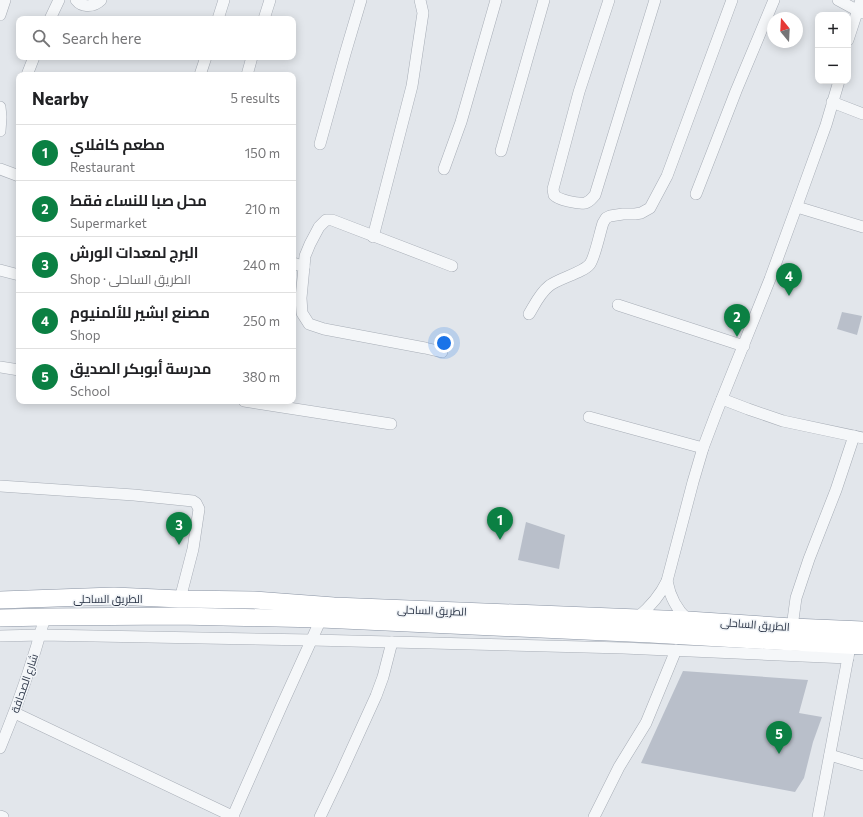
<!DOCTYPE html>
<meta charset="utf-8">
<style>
:root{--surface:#fff;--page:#f6f6f6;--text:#202124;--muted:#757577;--line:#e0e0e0;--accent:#0b8043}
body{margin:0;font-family:Commissioner,Cairo,sans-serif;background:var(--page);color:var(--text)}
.controls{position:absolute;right:12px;top:12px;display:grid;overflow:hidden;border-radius:8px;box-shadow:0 2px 10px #0003}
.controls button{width:36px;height:36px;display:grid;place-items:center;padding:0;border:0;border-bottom:1px solid var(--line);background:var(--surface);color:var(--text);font:20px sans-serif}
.compass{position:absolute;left:767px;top:12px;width:36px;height:36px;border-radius:50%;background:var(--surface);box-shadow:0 2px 10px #0003;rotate:342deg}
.you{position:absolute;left:444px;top:343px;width:14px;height:14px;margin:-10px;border:3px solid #fff;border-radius:50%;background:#1a73e8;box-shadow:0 0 0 6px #1a73e833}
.badge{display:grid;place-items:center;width:26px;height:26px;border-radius:50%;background:var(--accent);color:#fff;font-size:13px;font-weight:700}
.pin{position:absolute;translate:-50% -33px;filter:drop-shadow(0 1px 2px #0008)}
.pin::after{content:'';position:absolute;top:21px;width:14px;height:12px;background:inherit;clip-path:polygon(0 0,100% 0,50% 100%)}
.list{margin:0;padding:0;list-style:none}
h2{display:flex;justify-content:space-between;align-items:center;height:52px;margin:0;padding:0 16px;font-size:17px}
h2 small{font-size:13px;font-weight:400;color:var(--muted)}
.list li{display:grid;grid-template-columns:26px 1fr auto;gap:12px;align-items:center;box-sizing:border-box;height:56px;padding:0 16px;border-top:1px solid var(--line)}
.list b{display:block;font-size:15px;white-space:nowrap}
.list p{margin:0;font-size:13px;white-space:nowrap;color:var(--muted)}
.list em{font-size:13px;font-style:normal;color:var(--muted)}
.icon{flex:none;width:22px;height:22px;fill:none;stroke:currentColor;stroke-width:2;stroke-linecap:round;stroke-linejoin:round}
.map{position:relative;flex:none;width:863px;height:817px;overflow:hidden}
.search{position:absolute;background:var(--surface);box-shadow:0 2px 10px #0003;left:16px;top:16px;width:280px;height:44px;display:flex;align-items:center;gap:10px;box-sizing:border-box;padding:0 14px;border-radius:8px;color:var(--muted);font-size:15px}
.panel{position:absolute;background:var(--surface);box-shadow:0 2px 10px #0003;left:16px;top:72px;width:280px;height:332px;border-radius:8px}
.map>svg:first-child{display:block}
</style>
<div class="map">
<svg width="863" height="817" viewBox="0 0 863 817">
<rect width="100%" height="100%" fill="#e2e6eb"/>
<g fill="#b9bfca">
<polygon points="842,312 862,316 857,335 837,329"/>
<polygon points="526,522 565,535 559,569 518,560"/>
<polygon points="683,671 808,680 799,713 822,717 813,742 804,778 795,792 641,763"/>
</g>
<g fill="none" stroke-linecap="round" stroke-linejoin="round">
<defs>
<g id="minor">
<path d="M76,0C82,8 94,7 101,0"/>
<path d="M609,0L579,92L553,189L554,195C559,200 577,204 585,203C590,202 592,198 595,195L655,0"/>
<polyline points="838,0 862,13"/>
<polyline points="0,15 5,0"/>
<polyline points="50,19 59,0"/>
<polyline points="218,19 224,0"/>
<polyline points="264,19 270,0"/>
<polyline points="848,40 861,0"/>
<polyline points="27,75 34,57"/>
<polyline points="200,75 206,57"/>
<polyline points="247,75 252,57"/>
<polyline points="832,102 863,114"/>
<polyline points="0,107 1,117 0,131"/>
<polyline points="320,144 345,54 361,0"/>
<polyline points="501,151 544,0"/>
<polyline points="0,169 19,176"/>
<polyline points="444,169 461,122 496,0"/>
<polyline points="696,194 736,91 774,0"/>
<polyline points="797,207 863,227"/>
<polyline points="373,237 412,86 423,13 420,0"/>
<polyline points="293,263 304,267 301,298 302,313 309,324 324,329 425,348 442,352"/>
<polyline points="304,267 305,256 310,244 319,227 326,220 332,220 452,266"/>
<polyline points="0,270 19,275"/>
<polyline points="618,305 744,346"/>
<path d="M529,314C535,304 540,293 549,286C559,278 583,273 590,264C595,257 600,232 603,223L606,218L610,216L623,214H635L641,213L650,208L667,176L732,0"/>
<polyline points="0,367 19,370"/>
<polyline points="722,399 748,409 783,421 863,438"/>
<polyline points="244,401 391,424"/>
<polyline points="589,417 703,448"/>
<polyline points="0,486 134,495 193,501 196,503 199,509 193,549 180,599"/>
<path d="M667,581C670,597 676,609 688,620"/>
<path d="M637,618C650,607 660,596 667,581L693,482L703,448L717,411L770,279L800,197L826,125L839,81"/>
<polyline points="792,627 796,598 809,559 836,490 854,436"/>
<polyline points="0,636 41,635 312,640 623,648 848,658"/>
<polyline points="15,713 234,817"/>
<path d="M0,748C18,705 33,661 45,617"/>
<polyline points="830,755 863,765"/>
<polyline points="0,816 3,817"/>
<polyline points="233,816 282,705 321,619"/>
<polyline points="320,817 341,773 376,696 383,677 392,642"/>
<polyline points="594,817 619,767 646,723 676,650"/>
<polyline points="818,817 849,652"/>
</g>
<g id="highway">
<polyline points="0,600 114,596 180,599 254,600 334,606 688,620 792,627 863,630"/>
<polyline points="0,618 45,617 178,616 321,619 650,634 863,646"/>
</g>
</defs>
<use href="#minor" stroke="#a7adb6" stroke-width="12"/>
<use href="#highway" stroke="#8993a3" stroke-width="18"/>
<use href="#minor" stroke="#f5f7f9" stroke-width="11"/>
<use href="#highway" stroke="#fff" stroke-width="17"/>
</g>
<g text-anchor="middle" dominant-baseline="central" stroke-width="3" stroke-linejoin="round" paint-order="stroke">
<g font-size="11" fill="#293345" stroke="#f2f5f8">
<text x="108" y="598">الطريق الساحلى</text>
<text transform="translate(432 610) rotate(2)">الطريق الساحلى</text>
<text transform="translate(755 624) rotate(4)">الطريق الساحلى</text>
<text transform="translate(24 683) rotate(-71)">شارع الصحافة</text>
</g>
</g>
</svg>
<div class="controls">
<button>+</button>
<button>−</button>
</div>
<svg class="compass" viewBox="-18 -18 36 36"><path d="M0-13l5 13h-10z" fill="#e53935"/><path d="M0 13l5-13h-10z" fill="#757577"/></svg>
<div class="you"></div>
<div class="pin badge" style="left:500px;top:540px">1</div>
<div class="pin badge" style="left:737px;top:337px">2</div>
<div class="pin badge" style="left:179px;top:545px">3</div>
<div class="pin badge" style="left:789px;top:296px">4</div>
<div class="pin badge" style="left:779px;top:754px">5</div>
<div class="search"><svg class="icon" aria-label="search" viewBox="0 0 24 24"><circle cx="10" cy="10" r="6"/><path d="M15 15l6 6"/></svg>Search here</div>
<section class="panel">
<h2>Nearby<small>5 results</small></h2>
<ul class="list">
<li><span class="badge">1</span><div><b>مطعم كافلاي</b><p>Restaurant</p></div><em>150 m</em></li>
<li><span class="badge">2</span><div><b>محل صبا للنساء فقط</b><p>Supermarket</p></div><em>210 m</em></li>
<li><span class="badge">3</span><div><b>البرج لمعدات الورش</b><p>Shop · الطريق الساحلى</p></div><em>240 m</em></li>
<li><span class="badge">4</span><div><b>مصنع ابشير للألمنيوم</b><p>Shop</p></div><em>250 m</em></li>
<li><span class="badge">5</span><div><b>مدرسة أبوبكر الصديق</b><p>School</p></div><em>380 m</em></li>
</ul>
</section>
</div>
